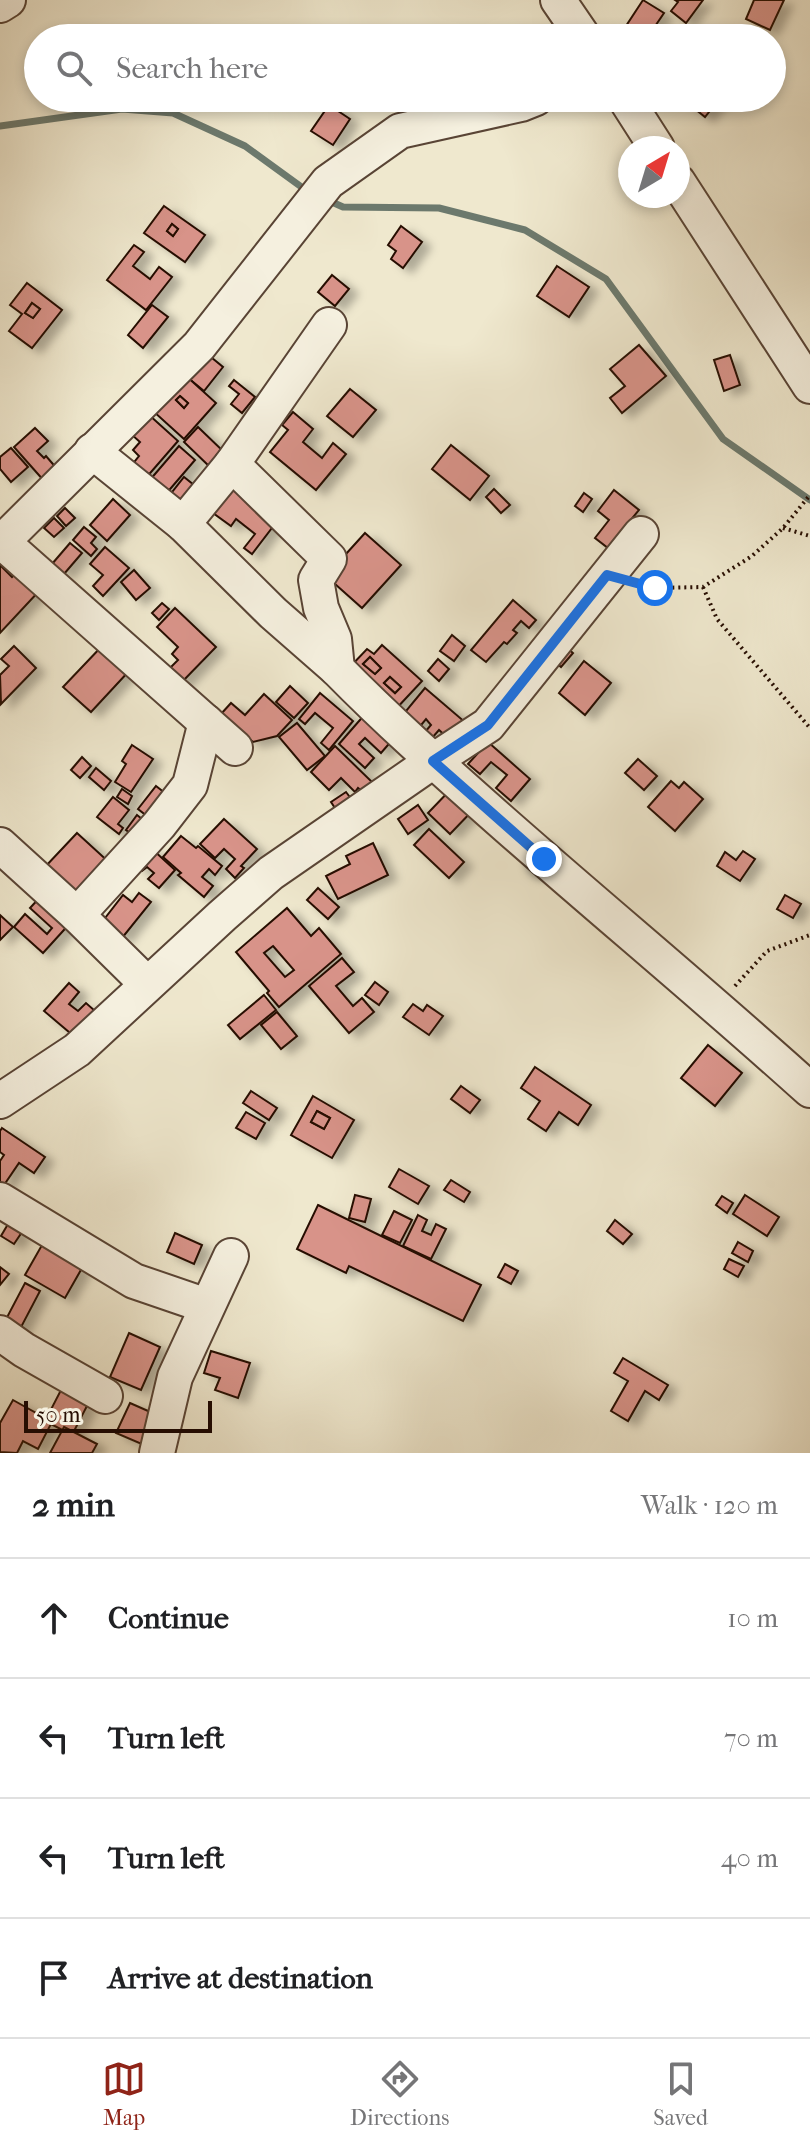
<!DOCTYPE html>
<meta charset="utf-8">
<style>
:root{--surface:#fff;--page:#f6f6f6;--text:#202124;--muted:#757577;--line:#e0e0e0;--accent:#8f2418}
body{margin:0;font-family:"IM FELL French Canon",serif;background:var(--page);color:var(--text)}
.compass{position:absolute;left:618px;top:136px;width:72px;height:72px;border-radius:50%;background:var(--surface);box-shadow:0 4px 12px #0003;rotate:38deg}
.scale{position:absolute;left:24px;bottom:20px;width:188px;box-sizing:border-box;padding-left:8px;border:4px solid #270e02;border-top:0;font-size:22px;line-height:28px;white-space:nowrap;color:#270e02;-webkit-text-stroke:6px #f5f0df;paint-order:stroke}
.stop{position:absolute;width:24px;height:24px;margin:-18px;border:6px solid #1a73e8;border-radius:50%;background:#fff}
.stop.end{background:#1a73e8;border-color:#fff;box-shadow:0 2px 8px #0008}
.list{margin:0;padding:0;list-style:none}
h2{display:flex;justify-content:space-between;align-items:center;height:104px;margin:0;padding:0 32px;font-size:34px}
h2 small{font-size:26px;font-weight:400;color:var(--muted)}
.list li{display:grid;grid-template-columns:52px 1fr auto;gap:24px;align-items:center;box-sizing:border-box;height:120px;padding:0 32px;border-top:2px solid var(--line)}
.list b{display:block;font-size:30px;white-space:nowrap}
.list em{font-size:26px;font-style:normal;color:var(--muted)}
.icon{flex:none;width:44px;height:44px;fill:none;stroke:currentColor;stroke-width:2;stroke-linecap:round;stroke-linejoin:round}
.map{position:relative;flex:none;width:810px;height:1453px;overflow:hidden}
.search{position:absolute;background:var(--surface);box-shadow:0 4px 12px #0003;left:24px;right:24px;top:24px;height:88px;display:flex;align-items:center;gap:20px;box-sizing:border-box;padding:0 28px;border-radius:44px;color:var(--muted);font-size:30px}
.sheet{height:584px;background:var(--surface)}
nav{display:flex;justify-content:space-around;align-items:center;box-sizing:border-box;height:112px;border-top:2px solid var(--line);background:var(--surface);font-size:22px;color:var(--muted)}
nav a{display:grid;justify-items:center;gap:4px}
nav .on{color:var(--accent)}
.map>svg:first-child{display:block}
</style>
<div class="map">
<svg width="810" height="1453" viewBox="0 0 810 1453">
<defs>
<filter id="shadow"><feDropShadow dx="9" dy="5" stdDeviation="4" flood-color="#0004"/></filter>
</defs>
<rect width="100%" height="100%" fill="#efe8ce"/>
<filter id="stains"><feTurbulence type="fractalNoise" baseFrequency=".0025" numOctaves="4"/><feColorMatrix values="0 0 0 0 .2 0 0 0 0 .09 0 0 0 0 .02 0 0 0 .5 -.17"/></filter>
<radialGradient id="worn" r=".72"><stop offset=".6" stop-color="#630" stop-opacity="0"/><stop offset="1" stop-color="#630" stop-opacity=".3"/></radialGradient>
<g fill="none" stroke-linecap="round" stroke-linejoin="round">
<g stroke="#6c796d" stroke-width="7">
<polyline points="0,126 122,109 173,113 245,146 307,191"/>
<polyline points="325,199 343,207 439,208 525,230 606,279 723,439 810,500"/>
</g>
</g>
<g fill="#d89389" stroke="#270e02" stroke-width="2" fill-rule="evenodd" filter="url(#shadow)">
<polygon points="643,0 664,13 647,38 626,26"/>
<polygon points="675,0 703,0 686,23 671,11 678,2"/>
<polygon points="754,0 784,0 770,30 746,19"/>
<polygon points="555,23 562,38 525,38"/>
<polygon points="685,98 720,98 705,117 684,100"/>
<polygon points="329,105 350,119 333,145 311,131"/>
<path d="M164,206L205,235L185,262L144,233ZM172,224L178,229L173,236L167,231Z"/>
<polygon points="172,224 178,229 173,236 167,231"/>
<polygon points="401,226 422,242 403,268 391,259 396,251 388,245"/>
<polygon points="134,245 144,252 133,266 150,279 159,267 172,277 146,310 107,280"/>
<polygon points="557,266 589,287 569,317 537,296"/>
<polygon points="332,275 349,289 335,306 318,292"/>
<path d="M27,283L62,310L32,348L9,331L22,314L10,305ZM32,303L40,309L33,318L25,313Z"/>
<polygon points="32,303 40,309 33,318 25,313"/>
<polygon points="152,305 168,317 143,348 128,335"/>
<polygon points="639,345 666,376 622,413 610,398 625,386 610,369"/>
<polygon points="206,353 223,367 204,391 187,377"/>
<polygon points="730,355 740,385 724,391 714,360"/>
<path d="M185,375L216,403L184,439L153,411ZM180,396L188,403L184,408L176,400Z"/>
<polygon points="234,380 255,397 242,413 231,404 239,394 229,386"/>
<polygon points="350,389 376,410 353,437 327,416"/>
<polygon points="180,396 188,403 184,408 176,400"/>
<polygon points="293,412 313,429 303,442 322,458 333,443 346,454 316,490 270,452 288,430 282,425"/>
<polygon points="148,414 178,441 145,479 131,466 139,456 133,450 140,442 131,434"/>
<polygon points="198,427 225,453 211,468 184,442"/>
<polygon points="35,428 48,441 37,451 44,458 46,456 58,470 45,482 14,447"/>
<polygon points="451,445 489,476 470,500 432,469"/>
<polygon points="179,446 195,460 165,495 149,481"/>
<polygon points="11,448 28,467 11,482 0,469 0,457"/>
<polygon points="184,477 199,489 184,508 169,496"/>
<polygon points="234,486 278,520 252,554 244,548 255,534 236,519 231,526 213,513"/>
<polygon points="494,489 510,505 501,513 486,497"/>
<polygon points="614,490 639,510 608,548 595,538 609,520 598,511"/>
<polygon points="584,493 592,499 583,512 575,506"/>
<polygon points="113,499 130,515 107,541 90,525"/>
<polygon points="65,508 75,518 66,526 57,516"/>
<polygon points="54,518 64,528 54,537 44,528"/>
<polygon points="84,527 96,537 91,543 97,549 91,556 73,540"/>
<polygon points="365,533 401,565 362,608 326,576"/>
<polygon points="70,543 82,553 64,574 52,564"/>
<polygon points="105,547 129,568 103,596 93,586 103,575 90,564"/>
<polygon points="0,565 12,577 20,569 41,589 0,633"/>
<polygon points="134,570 150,588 136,600 121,582"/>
<polygon points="513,600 536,620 529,628 521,621 513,630 517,633 507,644 504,642 486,662 471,650"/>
<polygon points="162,603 169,609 159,620 152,613"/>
<polygon points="175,608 216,647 180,684 167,671 178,660 172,654 178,647 157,627"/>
<polygon points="452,635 465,646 454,661 440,651"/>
<polygon points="103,645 130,670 91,712 63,687"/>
<path d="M382,645L422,681L394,711L348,669L367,649L374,654ZM370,657L381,668L375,674L363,664ZM390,677L401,687L395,693L384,683Z"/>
<polygon points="14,646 36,668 1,704 0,675 9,666 1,659"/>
<polygon points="566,647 573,653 561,667 554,661"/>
<polygon points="370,657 381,668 375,674 363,664"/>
<polygon points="438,659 449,669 439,681 428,671"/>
<polygon points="584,661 611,683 585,715 559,693"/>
<polygon points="390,677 401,687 395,693 384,683"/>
<polygon points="290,686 308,703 294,718 276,702"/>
<polygon points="425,688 466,723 451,741 439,730 432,738 425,732 431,725 426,719 417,730 401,717"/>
<polygon points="320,693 353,721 329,750 321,743 333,728 315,713 305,724 299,719"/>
<polygon points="264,694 292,720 277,736 253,742 221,714 231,703 245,715"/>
<polygon points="366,713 394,738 381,753 365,738 359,744 374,758 365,768 339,744"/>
<polygon points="297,723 325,756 307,770 279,737"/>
<polygon points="488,742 530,779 511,801 496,788 507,775 491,762 480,774 468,764"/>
<polygon points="132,745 153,759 131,792 115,782 126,764 122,761"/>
<polygon points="335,746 372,782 363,792 358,788 355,792 341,778 329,790 311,772"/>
<polygon points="82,757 91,766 80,778 71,770"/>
<polygon points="638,759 657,776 644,790 625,773"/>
<polygon points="96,768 111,781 104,790 89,777"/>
<polygon points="671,781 679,788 684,782 703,799 675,831 648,807"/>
<polygon points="156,786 170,797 152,820 138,809"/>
<polygon points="454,786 476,807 450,834 428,813"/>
<polygon points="122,789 132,796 128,804 117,797"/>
<polygon points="346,792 355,804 346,825 331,802"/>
<polygon points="113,797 129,810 118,824 123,828 119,834 97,817"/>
<polygon points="418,805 428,820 408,834 398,819"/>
<polygon points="137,815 148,824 137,838 126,830"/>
<polygon points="224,819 257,849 241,866 244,868 235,878 226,869 235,859 224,849 215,858 200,844"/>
<polygon points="429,829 464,862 449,878 414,845"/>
<polygon points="77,833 112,865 78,901 44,868"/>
<polygon points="181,836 196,848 198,846 222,866 215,875 209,869 202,877 213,886 204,897 178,875 181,873 163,857"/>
<polygon points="373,843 388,875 338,899 326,876 350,864 346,856"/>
<polygon points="151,848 175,870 159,888 148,879 154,873 147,867 142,871 135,865"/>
<polygon points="743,851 755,859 740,881 717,866 725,852 736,860"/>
<polygon points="318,888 339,907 328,919 307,900"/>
<polygon points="139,893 151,902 122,938 102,922 123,895 132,902"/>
<polygon points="43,894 73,920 43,953 14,927 25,914 47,934 52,928 30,908"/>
<polygon points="785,895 801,904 793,918 777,909"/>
<path d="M287,908L311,936L319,928L341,954L279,1007L267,993L269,991L236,952ZM273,946L294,970L285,977L264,953Z"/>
<polygon points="0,915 13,927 0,940"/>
<polygon points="342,958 354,972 336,986 353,1006 362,998 374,1012 349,1033 309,986"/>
<polygon points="375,982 388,992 379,1005 365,995"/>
<polygon points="69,983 79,992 69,1004 78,1011 86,1003 103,1018 82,1043 44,1011"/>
<polygon points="264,995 276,1010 240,1039 228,1025"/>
<polygon points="413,1004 423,1011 427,1005 443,1016 429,1035 403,1017"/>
<polygon points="277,1012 297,1036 281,1049 261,1025"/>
<polygon points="708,1045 742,1073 715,1106 681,1078"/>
<polygon points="535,1067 591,1105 578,1125 559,1112 546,1131 528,1119 540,1101 521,1088"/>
<polygon points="461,1086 480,1100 470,1113 451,1099"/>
<polygon points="251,1091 277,1108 269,1120 243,1103"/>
<path d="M313,1096L354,1120L332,1158L291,1135ZM317,1111L330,1118L324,1129L311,1122Z"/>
<polygon points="317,1111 330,1118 324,1129 311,1122"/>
<polygon points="246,1112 265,1123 256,1139 236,1128"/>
<polygon points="2,1128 45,1157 34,1173 19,1163 4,1185 0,1182 0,1161 4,1155 0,1152 0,1131"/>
<polygon points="399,1169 429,1186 418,1204 389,1187"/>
<polygon points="451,1180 470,1192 464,1202 444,1190"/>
<polygon points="355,1195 371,1199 365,1222 349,1218"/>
<polygon points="745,1195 779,1217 767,1236 733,1214"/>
<polygon points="722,1196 733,1203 727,1213 716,1205"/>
<polygon points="318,1205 481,1285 463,1321 349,1266 346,1273 297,1249"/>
<polygon points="394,1211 412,1220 400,1243 382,1235"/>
<polygon points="418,1215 427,1220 422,1231 431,1235 436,1224 446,1229 431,1259 403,1246"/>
<polygon points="615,1220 632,1234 623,1244 607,1231"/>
<polygon points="8,1224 22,1232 14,1244 1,1236"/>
<polygon points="175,1233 202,1245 194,1264 167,1252"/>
<polygon points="738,1242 753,1251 748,1262 732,1253"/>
<polygon points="42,1245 82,1268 65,1298 25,1275"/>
<polygon points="729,1259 744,1266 738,1277 724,1269"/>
<polygon points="505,1264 518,1271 511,1284 498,1277"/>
<polygon points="0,1267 9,1274 0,1285"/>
<polygon points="25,1283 40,1291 19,1331 4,1323"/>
<polygon points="129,1333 160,1347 141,1390 110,1377"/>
<polygon points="211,1351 250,1363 238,1398 215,1390 220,1378 204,1373"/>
<polygon points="623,1358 668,1385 659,1400 645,1391 628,1421 611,1411 628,1381 614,1373"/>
<polygon points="61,1390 88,1404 72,1435 45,1421"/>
<polygon points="13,1400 52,1422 38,1449 23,1441 17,1453 0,1452 0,1423"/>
<polygon points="130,1403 164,1418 151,1448 116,1433"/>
<polygon points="64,1427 97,1444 92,1453 50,1453"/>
</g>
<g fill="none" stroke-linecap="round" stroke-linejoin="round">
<defs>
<g id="minor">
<polyline points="558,0 584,38"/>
<polyline points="0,5 8,0"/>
<polyline points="625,98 657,148"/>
<polyline points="678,182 810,386"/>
<polyline points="92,451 183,524 273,613 337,669"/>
<path d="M232,464L329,559L316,580L321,608L334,639L337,669C387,720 440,767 493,814C598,907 706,996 810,1090"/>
<polyline points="183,524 232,464 329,325"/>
<polyline points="0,540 235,748"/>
<polyline points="2,542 199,346 328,182 400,131 521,104 536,98"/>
<polyline points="0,845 77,915 147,984"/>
<polyline points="77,915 159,825 190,785 206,722"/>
<polyline points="0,1101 77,1050 222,916 271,873 433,761 488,725 641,534"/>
<polyline points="0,1200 134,1281 207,1306"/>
<polyline points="0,1333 24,1350 105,1396"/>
<polyline points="157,1453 175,1377 231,1256"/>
</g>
</defs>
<use href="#minor" stroke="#594435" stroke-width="38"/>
<g stroke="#270e02" stroke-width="4" stroke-dasharray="2 4" stroke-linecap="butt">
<polyline points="783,528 810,536"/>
<polyline points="637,583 655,588 703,587 752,556 783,528 810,495"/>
<polyline points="703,587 717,619 810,728"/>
<polyline points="735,986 767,951 810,935"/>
</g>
<use href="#minor" stroke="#f5f0df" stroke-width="34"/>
</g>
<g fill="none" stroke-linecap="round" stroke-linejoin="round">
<polyline stroke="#1a73e8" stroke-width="10" points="544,859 433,761 488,725 607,575 655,588"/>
</g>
<rect width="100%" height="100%" filter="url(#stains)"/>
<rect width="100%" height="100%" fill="url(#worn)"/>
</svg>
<svg class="compass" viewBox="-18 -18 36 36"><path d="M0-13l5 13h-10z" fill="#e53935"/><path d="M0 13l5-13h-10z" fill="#757577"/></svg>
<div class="scale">50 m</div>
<div class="stop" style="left:655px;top:588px"></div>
<div class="stop end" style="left:544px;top:859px"></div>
<div class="search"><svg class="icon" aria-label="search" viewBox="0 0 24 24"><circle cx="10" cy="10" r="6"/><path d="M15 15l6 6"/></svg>Search here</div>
</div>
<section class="sheet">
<h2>2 min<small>Walk · 120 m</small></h2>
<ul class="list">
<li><svg class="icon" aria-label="ahead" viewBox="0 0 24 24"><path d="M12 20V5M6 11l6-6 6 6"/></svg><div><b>Continue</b></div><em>10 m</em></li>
<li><svg class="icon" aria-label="left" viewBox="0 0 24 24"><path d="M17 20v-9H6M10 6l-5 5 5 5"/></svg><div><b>Turn left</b></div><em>70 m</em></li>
<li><svg class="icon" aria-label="left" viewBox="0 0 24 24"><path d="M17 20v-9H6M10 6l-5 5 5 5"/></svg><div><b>Turn left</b></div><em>40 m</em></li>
<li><svg class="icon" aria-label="arrive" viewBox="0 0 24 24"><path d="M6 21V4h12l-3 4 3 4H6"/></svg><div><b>Arrive at destination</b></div></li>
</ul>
</section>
<nav>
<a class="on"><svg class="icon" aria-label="map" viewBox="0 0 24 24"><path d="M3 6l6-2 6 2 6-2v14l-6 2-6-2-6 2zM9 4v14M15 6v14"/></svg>Map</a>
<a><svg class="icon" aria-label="directions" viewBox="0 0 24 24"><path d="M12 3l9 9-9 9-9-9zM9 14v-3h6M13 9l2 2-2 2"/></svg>Directions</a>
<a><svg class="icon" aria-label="saved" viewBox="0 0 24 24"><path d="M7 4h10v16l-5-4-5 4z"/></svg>Saved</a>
</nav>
